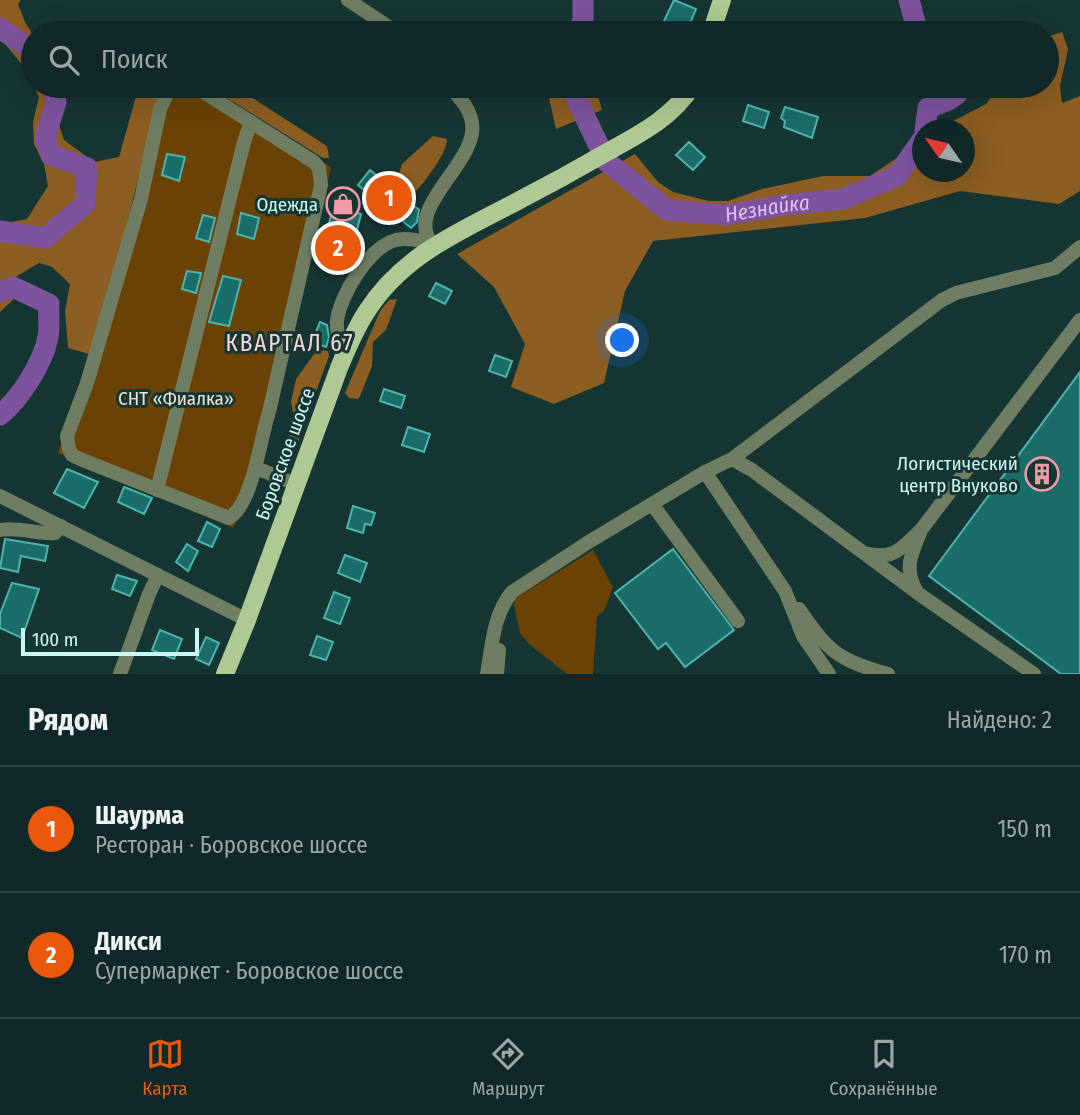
<!DOCTYPE html>
<html lang="ru">
<meta charset="utf-8">
<style>
:root{--surface:#102827;--page:#1e3433;--text:#f1f3f6;--muted:#9ca6a7;--line:#304444;--accent:#ea580c}
body{margin:0;font-family:"Fira Sans Condensed",sans-serif;background:var(--page);color:var(--text)}
.compass{position:absolute;left:912px;top:119px;width:63px;height:63px;border-radius:50%;background:var(--surface);box-shadow:0 7px 28px #0002;rotate:304deg}
.scale{position:absolute;left:21px;bottom:18px;width:178px;box-sizing:border-box;padding-left:7px;border:4px solid #caf8f4;border-top:0;font-size:19px;line-height:24px;white-space:nowrap;color:#caf8f4;-webkit-text-stroke:5px #163634;paint-order:stroke}
.you{position:absolute;left:623px;top:341px;width:24px;height:24px;margin:-18px;border:5px solid #fff;border-radius:50%;background:#1a73e8;box-shadow:0 0 0 10px #1a73e833}
.badge{display:grid;place-items:center;width:46px;height:46px;border-radius:50%;background:var(--accent);color:#fff;font-size:23px;font-weight:700}
.pin{position:absolute;translate:-50% -50%;border:4px solid #fff;box-shadow:0 2px 7px #0006}
.list{margin:0;padding:0;list-style:none}
h2{display:flex;justify-content:space-between;align-items:center;height:91px;margin:0;padding:0 28px;font-size:30px}
h2 small{font-size:23px;font-weight:400;color:var(--muted)}
.list li{display:grid;grid-template-columns:46px 1fr auto;gap:21px;align-items:center;box-sizing:border-box;height:126px;padding:0 28px;border-top:2px solid var(--line)}
.list b{display:block;font-size:26px;white-space:nowrap}
.list p{margin:0;font-size:23px;white-space:nowrap;color:var(--muted)}
.list em{font-size:23px;font-style:normal;color:var(--muted)}
.icon{flex:none;width:38px;height:38px;fill:none;stroke:currentColor;stroke-width:2;stroke-linecap:round;stroke-linejoin:round}
.map{position:relative;flex:none;width:1080px;height:674px;overflow:hidden}
.search{position:absolute;background:var(--surface);box-shadow:0 7px 28px #0002;left:21px;right:21px;top:21px;height:77px;display:flex;align-items:center;gap:18px;box-sizing:border-box;padding:0 24px;border-radius:38px;color:var(--muted);font-size:26px}
.sheet{height:343px;background:var(--surface)}
nav{display:flex;justify-content:space-around;align-items:center;box-sizing:border-box;height:98px;border-top:2px solid var(--line);background:var(--surface);font-size:19px;color:var(--muted)}
nav a{display:grid;justify-items:center;gap:4px}
nav .on{color:var(--accent)}
.map>svg:first-child{display:block}
</style>
<div class="map">
<svg width="1080" height="674" viewBox="0 0 1080 674">
<rect width="100%" height="100%" fill="#163634"/>
<g fill="#6a4204">
<polygon points="177,86 188,87 331,167 261,460 242,510 233,528 58,453 171,91"/>
<polygon points="593,550 613,587 604,611 597,616 593,674 567,674 529,644 520,633 514,605 516,598"/>
</g>
<g fill="#8c5e21">
<polygon points="0,0 21,0 18,4 25,22 33,35 33,85 25,68 0,38"/>
<polygon points="1062,32 1068,49 1060,86 1062,103 1080,96 1080,191 1059,204 960,191 865,218 653,241 625,291 604,383 554,404 511,387 525,344 494,287 457,254 635,154 658,182 673,192 709,201 728,201 762,189 823,176 870,176 922,141 922,172 964,172 964,130 938,129 986,104 1000,86 1047,86 1047,37"/>
<polygon points="34,86 54,86 59,125 64,140 94,162 119,157 139,86 161,86 117,264 89,354 68,348 65,311 70,284 52,267 39,263 17,276 14,299 0,312 0,224 27,219 48,186 44,164 34,144 33,122 39,97"/>
<polygon points="208,86 234,86 327,146 329,158 323,158"/>
<polygon points="553,86 595,86 602,110 556,129 549,98"/>
<path d="M433,136L447,139C447,153 425,182 415,192L397,180L402,164Z"/>
<polygon points="397,299 386,330 373,342 372,366 360,396 358,399 349,398 345,393 380,311 389,300"/>
<polygon points="317,350 328,351 329,356 296,447 287,464 282,465 294,418 291,402 296,379"/>
</g>
<g fill="none" stroke-linecap="round" stroke-linejoin="round">
<g stroke="#7e539d" stroke-width="21">
<polyline points="909,0 918,33"/>
<polyline points="0,28 33,51"/>
<polyline points="580,33 583,19 583,0"/>
<polyline points="575,86 576,98 599,146"/>
<path d="M925,130L928,108C941,103 957,100 961,86"/>
<path id="s1" d="M607,162L667,210L726,215L784,205L843,199L897,176L922,140"/>
<polyline points="0,231 45,238 85,204 87,168 51,155 45,138 56,102 53,86"/>
<path d="M0,292L13,287L49,304C48,314 50,327 48,337C43,363 20,399 0,415"/>
</g>
</g>
<g fill="#1b6d69" stroke="#4eb3ad" stroke-width="2">
<polygon points="674,0 696,9 689,26 681,23 678,29 663,23"/>
<polygon points="748,105 769,112 764,128 743,121"/>
<polygon points="785,107 818,117 812,138 784,127 785,121 781,118"/>
<polygon points="689,142 705,157 693,170 676,155"/>
<polygon points="167,154 185,157 179,181 162,175"/>
<polygon points="370,170 419,210 417,222 411,228 358,185"/>
<polygon points="336,195 351,199 348,211 361,214 355,238 352,237 343,266 320,261"/>
<polygon points="241,213 259,218 254,239 237,234"/>
<polygon points="203,215 215,218 209,242 196,238"/>
<polygon points="187,271 201,273 196,293 182,289"/>
<polygon points="223,276 241,280 229,326 209,322"/>
<polygon points="436,283 452,291 445,304 429,296"/>
<polygon points="320,322 327,325 329,338 326,347 312,342"/>
<polygon points="495,355 512,361 506,377 489,371"/>
<polygon points="1080,372 1080,674 1061,674 929,576"/>
<polygon points="384,389 405,396 401,408 380,401"/>
<polygon points="408,427 430,434 424,452 402,445"/>
<polygon points="67,469 98,482 84,508 54,493"/>
<polygon points="124,487 152,498 144,514 118,502"/>
<polygon points="353,506 375,513 371,525 365,524 363,533 347,528"/>
<polygon points="207,522 220,529 212,547 198,541"/>
<polygon points="5,539 48,546 45,561 21,556 18,572 0,568"/>
<polygon points="187,544 198,551 188,571 176,562"/>
<polygon points="673,549 734,630 685,667 666,643 658,649 615,593"/>
<polygon points="345,555 367,563 360,582 338,573"/>
<polygon points="117,575 137,581 130,596 112,589"/>
<polygon points="12,583 39,589 22,638 0,628 0,614"/>
<polygon points="334,592 350,598 340,624 324,618"/>
<polygon points="160,630 182,639 174,659 152,650"/>
<polygon points="317,636 333,642 326,660 310,655"/>
<polygon points="206,637 219,643 209,665 196,659"/>
</g>
<g fill="none" stroke-linecap="round" stroke-linejoin="round">
<g stroke="#6f7d62" stroke-width="14">
<polyline points="348,0 398,33"/>
<path d="M171,86L160,109L141,199L87,383L67,436L69,449L72,455L80,459L229,518C253,504 260,438 269,412L321,185L319,168L314,162L194,86"/>
<path d="M433,245C401,209 479,162 472,123C470,108 459,97 449,86"/>
<path d="M342,359C341,347 336,333 337,321C340,295 369,247 396,240C408,237 421,241 433,245"/>
<polyline points="732,459 942,300 956,293 1055,268 1080,247"/>
<polyline points="256,468 296,484"/>
<polyline points="705,472 732,459 752,470 919,594 1034,674"/>
<polyline points="157,490 244,142 251,122"/>
<polyline points="0,496 247,620"/>
<polyline points="652,504 738,621"/>
<path d="M0,530C19,526 37,535 55,533L61,526"/>
<path d="M868,554C896,559 901,548 921,530L1080,320"/>
<path d="M916,590C904,569 911,554 920,533"/>
<path d="M799,609C828,651 837,660 888,674"/>
<polyline points="120,674 149,594 158,575"/>
<path d="M487,674C492,646 493,615 512,592L587,543L705,472L785,591L803,636L829,674"/>
<polyline points="497,674 499,650"/>
</g>
<g stroke="#aec993" stroke-width="18">
<polyline points="711,33 722,0"/>
<path d="M225,674L247,620L339,368C347,349 355,329 367,311C403,255 459,232 516,202C547,186 578,169 609,151C640,134 673,117 692,86"/>
</g>
</g>
<defs>
<symbol id="shop-ring" viewBox="-11 -11 22 22"><circle r="9.5" fill="#163634" stroke="#f39aa8" stroke-width="1.5"/><path d="M-5-2.5h2.3a2.7 3.5 0 0 1 5.4 0H5L5.5 6h-11ZM-1.5-2.5h3a1.5 2.3 0 0 0-3 0Z" fill="#f39aa8"/></symbol>
<symbol id="building-ring" viewBox="-11 -11 22 22"><circle r="9.5" fill="#163634" stroke="#f39aa8" stroke-width="1.5"/><path d="M-4-6H4V6H1V3H-1V6H-4ZM-2.5-4.3h1.7v1.8h-1.7ZM.8-4.3h1.7v1.8H.8ZM-2.5-1h1.7V.8h-1.7ZM.8-1h1.7V.8H.8Z" fill="#f39aa8"/></symbol>
</defs>
<g fill-rule="evenodd">
<use href="#shop-ring" x="324" y="185" width="38" height="38"/>
<use href="#building-ring" x="1023" y="455" width="38" height="38"/>
</g>
<g text-anchor="middle" dominant-baseline="central" stroke-width="6" stroke-linejoin="round" paint-order="stroke">
<g font-size="19" fill="#caf8f4" stroke="#163634" text-anchor="end">
<text x="318" y="204">Одежда</text>
<text x="1018" y="463">Логистический<tspan x="1018" dy="22">центр Внуково</tspan></text>
</g>
<g font-size="19" fill="#f2e1cf" stroke="#163634">
<text x="176" y="398">СНТ «Фиалка»</text>
</g>
<g font-size="19" fill="#caf8f4" stroke="#163634">
<text transform="translate(285 454) rotate(-70)">Боровское шоссе</text>
</g>
<g font-size="21" font-style="italic" fill="#e1bffc" stroke="#163634">
<text stroke="none"><textPath href="#s1" startOffset="178">Незнайка</textPath></text>
</g>
<g font-size="23" letter-spacing="2" fill="#f9d6da" stroke="#163634">
<text x="290" y="343">КВАРТАЛ 67</text>
</g>
</g>
</svg>
<svg class="compass" viewBox="-18 -18 36 36"><path d="M0-13l5 13h-10z" fill="#e53935"/><path d="M0 13l5-13h-10z" fill="#9ca6a7"/></svg>
<div class="scale">100 m</div>
<div class="you"></div>
<div class="pin badge" style="left:389px;top:198px">1</div>
<div class="pin badge" style="left:338px;top:248px">2</div>
<div class="search"><svg class="icon" aria-label="search" viewBox="0 0 24 24"><circle cx="10" cy="10" r="6"/><path d="M15 15l6 6"/></svg>Поиск</div>
</div>
<section class="sheet">
<h2>Рядом<small>Найдено: 2</small></h2>
<ul class="list">
<li><span class="badge">1</span><div><b>Шаурма</b><p>Ресторан · Боровское шоссе</p></div><em>150 m</em></li>
<li><span class="badge">2</span><div><b>Дикси</b><p>Супермаркет · Боровское шоссе</p></div><em>170 m</em></li>
</ul>
</section>
<nav>
<a class="on"><svg class="icon" aria-label="map" viewBox="0 0 24 24"><path d="M3 6l6-2 6 2 6-2v14l-6 2-6-2-6 2zM9 4v14M15 6v14"/></svg>Карта</a>
<a><svg class="icon" aria-label="directions" viewBox="0 0 24 24"><path d="M12 3l9 9-9 9-9-9zM9 14v-3h6M13 9l2 2-2 2"/></svg>Маршрут</a>
<a><svg class="icon" aria-label="saved" viewBox="0 0 24 24"><path d="M7 4h10v16l-5-4-5 4z"/></svg>Сохранённые</a>
</nav>
